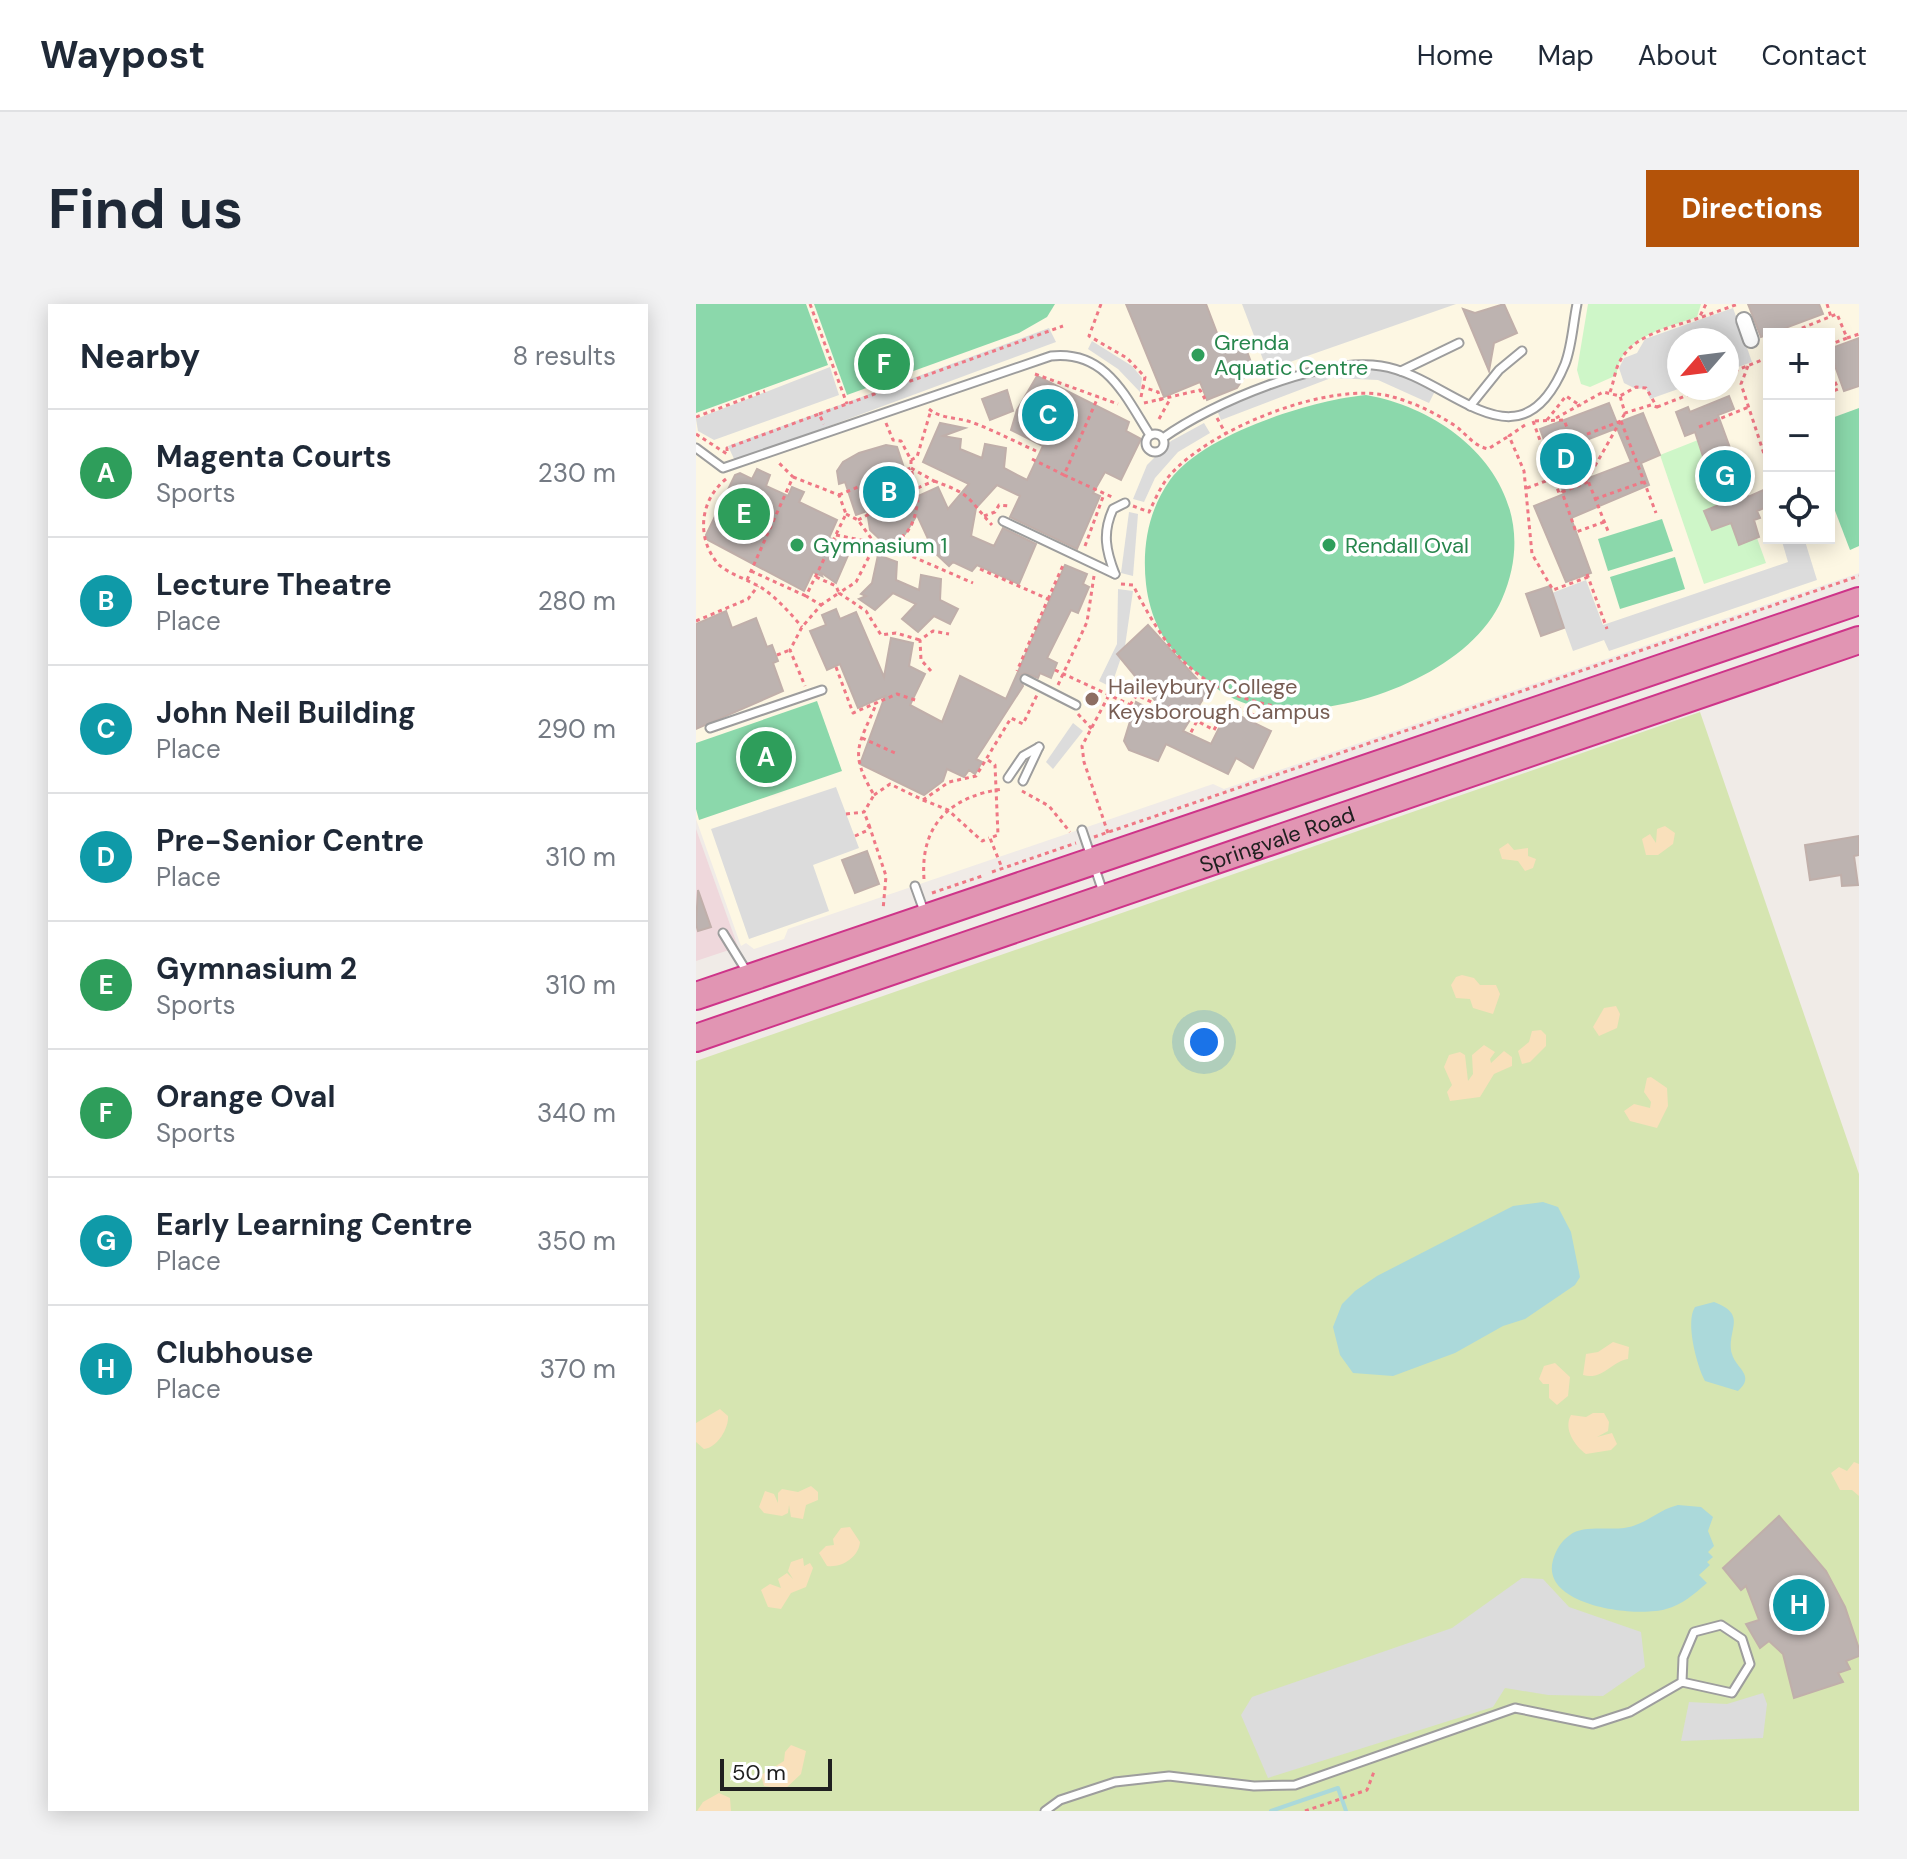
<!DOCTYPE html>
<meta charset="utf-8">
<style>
:root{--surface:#fff;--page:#f2f2f3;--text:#1f2937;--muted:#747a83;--line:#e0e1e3;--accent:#b45309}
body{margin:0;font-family:"DM Sans",sans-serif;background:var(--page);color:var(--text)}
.controls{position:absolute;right:24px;top:24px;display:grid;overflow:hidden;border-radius:0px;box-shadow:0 4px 20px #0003}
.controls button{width:72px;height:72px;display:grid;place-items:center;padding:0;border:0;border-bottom:2px solid var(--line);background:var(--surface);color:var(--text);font:40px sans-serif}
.compass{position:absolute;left:971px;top:24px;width:72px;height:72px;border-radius:50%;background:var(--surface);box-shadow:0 4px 20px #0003;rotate:242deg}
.scale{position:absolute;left:24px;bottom:20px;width:112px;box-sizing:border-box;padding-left:8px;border:4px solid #202020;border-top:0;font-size:22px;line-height:28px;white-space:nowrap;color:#202020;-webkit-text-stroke:6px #fff;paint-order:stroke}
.you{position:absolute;left:508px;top:738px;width:28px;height:28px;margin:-20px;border:6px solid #fff;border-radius:50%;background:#1a73e8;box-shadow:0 0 0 12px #1a73e833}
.badge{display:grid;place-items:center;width:52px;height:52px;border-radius:50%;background:var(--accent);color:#fff;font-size:26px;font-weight:700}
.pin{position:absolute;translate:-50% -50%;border:4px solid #fff;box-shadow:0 2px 8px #0006}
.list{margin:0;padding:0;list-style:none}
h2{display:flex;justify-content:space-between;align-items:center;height:104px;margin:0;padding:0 32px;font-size:34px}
h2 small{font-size:26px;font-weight:400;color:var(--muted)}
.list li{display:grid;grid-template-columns:52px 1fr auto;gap:24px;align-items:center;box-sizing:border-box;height:128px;padding:0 32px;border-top:2px solid var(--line)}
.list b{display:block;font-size:30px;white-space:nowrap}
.list p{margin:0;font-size:26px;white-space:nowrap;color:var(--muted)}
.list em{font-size:26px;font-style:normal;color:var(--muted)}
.icon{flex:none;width:44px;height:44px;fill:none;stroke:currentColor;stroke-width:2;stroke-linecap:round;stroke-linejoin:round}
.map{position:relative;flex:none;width:1163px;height:1507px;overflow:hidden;border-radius:0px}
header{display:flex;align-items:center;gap:48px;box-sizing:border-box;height:112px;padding:0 40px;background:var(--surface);border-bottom:2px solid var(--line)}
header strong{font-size:38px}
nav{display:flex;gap:44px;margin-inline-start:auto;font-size:28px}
.intro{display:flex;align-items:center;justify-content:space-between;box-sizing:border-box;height:192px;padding:0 48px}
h1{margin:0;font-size:56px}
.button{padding:20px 36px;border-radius:0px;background:var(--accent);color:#fff;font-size:28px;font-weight:700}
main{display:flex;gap:48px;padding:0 48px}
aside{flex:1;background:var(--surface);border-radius:0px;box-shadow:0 4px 20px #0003}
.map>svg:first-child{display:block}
</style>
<header>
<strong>Waypost</strong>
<nav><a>Home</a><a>Map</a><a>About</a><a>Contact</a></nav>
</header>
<div class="intro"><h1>Find us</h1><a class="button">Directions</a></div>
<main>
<aside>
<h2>Nearby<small>8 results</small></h2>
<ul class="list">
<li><span class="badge" style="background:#2e9e5b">A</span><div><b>Magenta Courts</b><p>Sports</p></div><em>230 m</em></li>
<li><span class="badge" style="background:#0f9aa8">B</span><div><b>Lecture Theatre</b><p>Place</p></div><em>280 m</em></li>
<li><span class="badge" style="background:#0f9aa8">C</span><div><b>John Neil Building</b><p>Place</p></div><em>290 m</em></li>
<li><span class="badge" style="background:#0f9aa8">D</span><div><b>Pre-Senior Centre</b><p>Place</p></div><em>310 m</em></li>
<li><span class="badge" style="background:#2e9e5b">E</span><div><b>Gymnasium 2</b><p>Sports</p></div><em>310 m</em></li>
<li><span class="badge" style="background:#2e9e5b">F</span><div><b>Orange Oval</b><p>Sports</p></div><em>340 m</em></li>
<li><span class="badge" style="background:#0f9aa8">G</span><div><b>Early Learning Centre</b><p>Place</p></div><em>350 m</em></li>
<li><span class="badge" style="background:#0f9aa8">H</span><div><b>Clubhouse</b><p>Place</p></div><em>370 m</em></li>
</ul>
</aside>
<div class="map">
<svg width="1163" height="1507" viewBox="0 0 1163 1507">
<rect width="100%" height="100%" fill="#f0ebe7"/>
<polygon fill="#efd8dc" points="0,525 42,643 0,657"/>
<path fill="#fdf7e3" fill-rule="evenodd" d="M0,0H1163V269L528,485L517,480L92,625L88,635L58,645L50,639L45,642L0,515ZM1073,30H1133V234H1073ZM983,36H1031V84H983Z"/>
<polygon fill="#d6e5b1" points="1004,408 1163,870 1163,1507 0,1507 0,757"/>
<g fill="#f9e0bb">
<polygon points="969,522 979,529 977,540 962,551 950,551 946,535 954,530 960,539 961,525"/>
<polygon points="812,539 818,546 832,544 832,552 840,555 837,564 829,567 822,557 806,555 803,545"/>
<polygon points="766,671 778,674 784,681 800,681 804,690 797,710 777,704 774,695 760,694 755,681 760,673"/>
<polygon points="920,702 924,710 921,724 903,732 897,723 908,704"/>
<polygon points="845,726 850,731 850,742 834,758 826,760 822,747 833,738 836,727"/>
<polygon points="788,741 799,748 794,755 795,759 808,747 816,753 816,762 798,770 784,793 754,797 751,788 756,781 748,763 753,751 764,748 769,751 772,777 777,770 776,751"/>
<polygon points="955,773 971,784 972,802 961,824 934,817 928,807 938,800 954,804 955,798 948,788 951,774"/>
<path d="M917,1038L933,1043L932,1055C916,1057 906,1077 887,1071L890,1050L902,1048Z"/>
<polygon points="859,1059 874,1073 872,1092 861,1101 853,1094 853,1080 847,1080 843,1075 848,1062"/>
<path d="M24,1105L32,1112C33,1124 21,1144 8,1145L0,1138V1119Z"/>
<path d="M897,1109H908L913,1118L912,1127L901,1133L916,1129L921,1140L915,1146L890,1150C879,1142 867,1125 875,1111L890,1113Z"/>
<polygon points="1158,1158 1163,1160 1163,1192 1156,1186 1144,1186 1135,1169 1143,1163 1151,1167"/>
<polygon points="115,1182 122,1188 122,1196 110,1201 107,1215 95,1213 93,1201 92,1209 86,1212 68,1209 63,1203 69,1187 78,1190 82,1199 82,1189 86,1185 102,1188"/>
<path d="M154,1223L164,1238C163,1253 146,1264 131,1262L123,1249L130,1242L138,1241L137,1235L145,1224Z"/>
<polygon points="107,1254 108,1262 114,1259 117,1264 110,1283 95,1289 85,1305 72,1303 65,1286 74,1280 85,1284 82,1275 91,1269 97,1275 92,1267 95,1258"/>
<polygon points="95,1441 110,1447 105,1470 89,1485 68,1482 65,1471 88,1457 89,1448"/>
<polygon points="23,1489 34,1494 35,1507 1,1507 7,1498"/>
</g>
<g fill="#cef6c8">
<path d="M892,0H1005L1001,13C973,23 922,34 921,71L894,83L885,80L881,66Z"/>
<polygon points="1002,136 1023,201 1009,208 1016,226 1035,219 1061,234 1070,259 1008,280 964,151"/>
</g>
<g fill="#8bd8ab">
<polygon points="0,0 110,0 132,61 0,109"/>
<polygon points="118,0 359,0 351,13 323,29 151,91"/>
<path d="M670,91C766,108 851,192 806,295C772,374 634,421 555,401C531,395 512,378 494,363C467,341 454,313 450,280C446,243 452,207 474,176C507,130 616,96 670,91Z"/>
<polygon points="1163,104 1163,242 1154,246 1133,191 1133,115"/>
<polygon points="966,215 977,247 912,267 902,235"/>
<polygon points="979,253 989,285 924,305 914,273"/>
<polygon points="121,397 146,467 3,516 0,505 0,439"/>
</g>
<g fill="#dcdcdc">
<polygon points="546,0 760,0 571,66"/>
<polygon points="1037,4 1056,58 1031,67 1031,36 983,36 985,84 954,95 950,84 940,85 928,79 923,64 928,54 941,49 949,35"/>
<polygon points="353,24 360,38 39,157 32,142"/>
<polygon points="396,37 436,62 446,74 444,88 422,65 392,45"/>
<polygon points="682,61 741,83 733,99 682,76 635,74 525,116 519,101 630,65"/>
<polygon points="134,63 143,91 18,136 2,127 0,115"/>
<polygon points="508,119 514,129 482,148 459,174 448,198 437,195 451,161 475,137"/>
<polygon points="433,208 442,210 437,272 425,269"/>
<polygon points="1085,234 1108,234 1121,276 913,347 908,336 877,347 856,289 890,276 907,321 1092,258"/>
<polygon points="422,285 437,287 429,342 415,383 403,377 421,340"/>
<polygon points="377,419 387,427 357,465 350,458"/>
<polygon points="140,483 163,544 117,561 133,607 53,635 15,525"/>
<polygon points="826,1274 847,1275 873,1303 945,1328 949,1363 907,1392 852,1391 809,1384 797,1403 572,1474 545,1411 556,1393 756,1324"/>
<polygon points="1067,1389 1071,1400 1067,1434 985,1437 993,1398 1031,1400"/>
</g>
<g fill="#abd9da">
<polygon points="847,898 862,903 875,928 884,973 879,981 829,1015 807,1022 759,1049 697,1072 657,1069 644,1051 637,1023 646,1000 659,987 681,972 817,902"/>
<path d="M1018,998C1053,1011 1030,1026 1036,1050C1040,1065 1060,1071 1042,1087L1009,1077C1001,1062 989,1018 999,1003Z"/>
<path d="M982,1201L1005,1203L1017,1213L1012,1227L1018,1242L1012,1248L1017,1253L1011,1258L1014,1261L1003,1271L1011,1279C998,1290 986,1301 970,1305C941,1314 844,1302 857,1256C860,1246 865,1237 874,1231C886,1221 912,1226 928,1224C950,1221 961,1206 982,1201Z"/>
</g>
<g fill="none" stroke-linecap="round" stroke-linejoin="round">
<polyline stroke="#abd9da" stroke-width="4" points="575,1507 642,1484 650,1507"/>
</g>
<g fill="#bdb3b0" stroke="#c0afaa" stroke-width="2" fill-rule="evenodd">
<polygon points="430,0 510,0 526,42 546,34 556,61 541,84 511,96 504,78 468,93"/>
<polygon points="808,0 821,29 798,39 793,67 767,5 779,9"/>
<polygon points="1052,0 1123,0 1127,10 1065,33"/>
<polygon points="1163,34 1163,82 1148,87 1133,45"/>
<polygon points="341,72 433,118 430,127 445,135 425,176 409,168 397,189 404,192 381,245 314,213 324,192 301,181 280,204 275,232 298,242 307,224 340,240 323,280 281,261 276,267 257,258 253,262 238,248 221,211 209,230 190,241 174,226 171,207 160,211 149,178 143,180 141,167 147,158 163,149 190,141 201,143 218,194 242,183 252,205 273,180 227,158 244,119 269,124 247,132 265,135 264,145 286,154 289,140 310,144 308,164 331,176 347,142 315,126 321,106"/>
<polygon points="311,86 317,107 294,116 286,95"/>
<polygon points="1033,92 1038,105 1022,111 1052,193 1070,185 1073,196 1073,202 1061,207 1064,214 1058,216 1063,233 1043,241 1035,219 1016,226 1008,207 1023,201 999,128 989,132 980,108 992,103 994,108"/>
<path d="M913,99L921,119L947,109L964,151L945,159L953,181L875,214L895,269L870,278L838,202L868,190L844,125ZM921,124L935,158L893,174L880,140Z"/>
<polygon points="61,165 74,171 70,182 92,192 96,183 108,188 103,198 141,216 133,234 156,242 140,279 124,268 126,272 117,268 108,287 12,236 10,231 39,171 44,169 56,175"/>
<polygon points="182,251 201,258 200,276 223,286 225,271 245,275 244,296 262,305 254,320 238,312 222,328 206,315 220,300 197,289 179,306 163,295 170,292 165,290 176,279"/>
<polygon points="369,261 391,270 387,280 393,283 382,309 375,306 351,354 361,359 355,374 344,369 342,374 329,369 324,371 327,382 280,455 286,458 279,470 273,466 268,473 251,465 247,477 228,491 164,460 189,392 162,404 144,360 131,366 114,327 130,321 126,311 140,305 144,315 160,308 188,373 195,334 217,339 213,362 229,370 214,401 246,418 264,372 310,395"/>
<polygon points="854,282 868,324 845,332 830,290"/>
<polygon points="30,307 36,324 60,314 71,343 76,341 82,357 77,359 87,387 0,425 0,320"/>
<polygon points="452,321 512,387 487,427 515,440 532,406 575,427 557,464 540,454 532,470 470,440 462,457 433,446 428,437 440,398 476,417 421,350"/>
<polygon points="1163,532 1163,551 1158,552 1162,581 1146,582 1145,571 1114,576 1109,541"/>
<polygon points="171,547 183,580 159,589 146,556"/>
<polygon points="2,586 15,623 2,627 0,620"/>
<polygon points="1083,1212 1130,1267 1149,1303 1163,1345 1163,1352 1150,1357 1154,1365 1142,1369 1147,1378 1098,1394 1087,1350 1073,1337 1064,1344 1050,1320 1063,1316 1050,1282 1045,1286 1027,1264"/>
</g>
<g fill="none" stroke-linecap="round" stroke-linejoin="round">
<defs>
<g id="lane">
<polyline points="705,67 763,39"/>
<polyline points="774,102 803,66 826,47"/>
<circle cx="459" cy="139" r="9"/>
<path d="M467,134C516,99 624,53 685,62C754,72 823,172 869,60C876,42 877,19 881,0"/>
<path d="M0,144L27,164L355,52C410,46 429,92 454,131"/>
<polyline points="307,217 419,270"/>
<path d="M419,270C410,247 406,229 417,205L429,199"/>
<polyline points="329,375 380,401"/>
<polyline points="14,424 126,386"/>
<polyline points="312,474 327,452 343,443"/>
<polyline points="327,477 343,443"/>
<polyline points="386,526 408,591"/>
<polyline points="219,582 229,610"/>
<polyline points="27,629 51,668"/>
<polyline points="349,1507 364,1496 419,1478 473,1472 558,1482 599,1481 819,1404 897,1420 934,1408 986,1378 1036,1389 1054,1360 1046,1335 1025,1321 998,1328 987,1354 986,1378"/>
</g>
<polyline id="street" points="1048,16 1055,36"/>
<g id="highway">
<polyline points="0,692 1163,297"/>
<path id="s1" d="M0,734L1163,336"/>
</g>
</defs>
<use href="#lane" stroke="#9d9d9d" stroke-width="11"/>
<use href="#street" stroke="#9d9d9d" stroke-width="18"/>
<use href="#highway" stroke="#ce3489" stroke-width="30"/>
<g stroke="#ef7885" stroke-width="3" stroke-dasharray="4 4" stroke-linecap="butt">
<polyline points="114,0 151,100"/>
<polyline points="405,0 393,32 431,54 449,73 447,83"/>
<polyline points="1131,0 1135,13"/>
<polyline points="1006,13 1042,0"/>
<polyline points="1091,30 1141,10 1151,34 1133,41"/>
<polyline points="1151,34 1163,30"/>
<polyline points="1052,62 1045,80 1073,165"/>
<polyline points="1133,63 1142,85 1133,89"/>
<polyline points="339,70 422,100"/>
<polyline points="1031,70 1071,54 1073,59"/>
<path d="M914,88C918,78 919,65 924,57C938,30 977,23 1003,14L1010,0"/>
<polyline points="445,93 447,83 462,88 465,97"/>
<polyline points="448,99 504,86 509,95"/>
<polyline points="961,103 1010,84"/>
<path d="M233,105C245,115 260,113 275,118C297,126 318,137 340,147"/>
<polyline points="123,110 367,22"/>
<polyline points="0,113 69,87"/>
<polyline points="521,114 530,130"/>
<polyline points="860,114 907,88 924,92 940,83 950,84 961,103 955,101 929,109 924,92"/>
<polyline points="463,115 473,97"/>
<polyline points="851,116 870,92 885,102"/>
<polyline points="837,117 863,189 866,188"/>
<polyline points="839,117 868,116 912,227"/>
<polyline points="925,117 960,209"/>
<polyline points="190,119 197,136 205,137 215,156 215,164 238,177 219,185"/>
<polyline points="829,121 813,132 828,167 836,250 857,286 892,273"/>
<polyline points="1003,123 1053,103"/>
<polyline points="0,130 31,150 31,144 123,110 128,120"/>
<polyline points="876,136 925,117"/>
<polyline points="848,141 874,131"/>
<polyline points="336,155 368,171 402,93"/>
<polyline points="215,156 221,153 235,106"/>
<polyline points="368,171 416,193"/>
<polyline points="97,173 143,191 150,210 110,292 125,301 106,323 94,346 109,382"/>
<polyline points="188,174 215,164 222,196 198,202"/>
<path d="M30,175C3,197 0,235 23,261C35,271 53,276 66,284C81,294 95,310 106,323"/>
<polyline points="891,176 929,109"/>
<path d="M238,177C277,191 270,193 296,221"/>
<polyline points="892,178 866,188 880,228 908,218"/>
<polyline points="831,184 858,174"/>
<polyline points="143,191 169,180"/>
<polyline points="899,195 947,178"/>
<path d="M437,202L453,208C459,196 465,181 474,171C515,124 637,75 697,93C719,99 739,109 758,121C771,130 776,141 792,145L813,132"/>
<polyline points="150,210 162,216 177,237"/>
<polyline points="288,212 299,208 303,201 314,202"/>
<polyline points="162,216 181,206"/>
<polyline points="140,231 190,241 277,279"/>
<polyline points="180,239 160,278 143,289 170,307 185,331 200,329 224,336"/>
<path d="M191,241C214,232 218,220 222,196"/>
<polyline points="389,242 408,190"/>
<polyline points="284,265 352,295 321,367"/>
<polyline points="55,267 110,292"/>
<polyline points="891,270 911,325"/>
<polyline points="120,273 140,282 143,289 125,301"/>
<polyline points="51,276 97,173 81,157"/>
<path d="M425,280L437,281C478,362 510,392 600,406L599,416H568L532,399L518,426L501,417"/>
<polyline points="352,295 368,259"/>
<polyline points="0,317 52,295 62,282"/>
<polyline points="81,351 94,346"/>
<polyline points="140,363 157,409 201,390 222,397"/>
<polyline points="359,366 439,403"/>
<polyline points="235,367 225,356 224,336 237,327 253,330"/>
<polyline points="362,381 391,318 398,272"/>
<polyline points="434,401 441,391 468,404 472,402 501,417 494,430"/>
<polyline points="382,410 396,425"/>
<polyline points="166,434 199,449"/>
<polyline points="292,456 299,461 302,531 294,534 306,564"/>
<polyline points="326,487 353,502 374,528"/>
<polyline points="178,491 194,480 227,496 253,478 280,472 315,414 327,420 341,391"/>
<polyline points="227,496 252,506 286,537 293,534"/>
<path d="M150,510L168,508L178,491C152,447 163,442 181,398"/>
<polyline points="173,521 190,572 187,606"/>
<polyline points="412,529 388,458 386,442 413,391"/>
<polyline points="159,532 170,527 173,521 168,508"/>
<polyline points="398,533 1163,272"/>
<polyline points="296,568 380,539"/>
<path d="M228,575C224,520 255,492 307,485"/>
<polyline points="236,589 289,571"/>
<polyline points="609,1507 671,1486 679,1465"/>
</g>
<use href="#lane" stroke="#fff" stroke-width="7"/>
<use href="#street" stroke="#fff" stroke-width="14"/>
<use href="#highway" stroke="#e195b3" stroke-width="26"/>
</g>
<g fill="#2e9e5b" stroke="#fff" stroke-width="3">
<circle cx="502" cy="51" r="8"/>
<circle cx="101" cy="241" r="8"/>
<circle cx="633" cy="241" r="8"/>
</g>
<circle fill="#8d6e63" stroke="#fff" stroke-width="3" cx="396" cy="395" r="8"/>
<g text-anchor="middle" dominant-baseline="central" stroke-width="7" stroke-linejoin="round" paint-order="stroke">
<g font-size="22" fill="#27864d" stroke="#fff" text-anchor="start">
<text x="518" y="38">Grenda<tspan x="518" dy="25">Aquatic Centre</tspan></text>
<text x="117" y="241">Gymnasium 1</text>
<text x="649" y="241">Rendall Oval</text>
</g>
<g font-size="22" fill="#785e54" stroke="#fff" text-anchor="start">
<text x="412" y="382">Haileybury College<tspan x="412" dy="25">Keysborough Campus</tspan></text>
</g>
<g font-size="22" fill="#202020" stroke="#fff">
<text stroke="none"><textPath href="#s1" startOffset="614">Springvale Road</textPath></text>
</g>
</g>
</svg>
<div class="controls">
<button>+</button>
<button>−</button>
<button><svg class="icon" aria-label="locate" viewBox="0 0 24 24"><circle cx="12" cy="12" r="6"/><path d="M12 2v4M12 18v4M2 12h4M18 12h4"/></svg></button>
</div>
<svg class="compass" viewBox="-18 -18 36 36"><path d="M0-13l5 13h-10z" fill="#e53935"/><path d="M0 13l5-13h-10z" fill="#747a83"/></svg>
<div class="scale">50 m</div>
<div class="you"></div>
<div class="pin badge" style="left:70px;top:453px;background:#2e9e5b">A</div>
<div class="pin badge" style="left:193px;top:188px;background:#0f9aa8">B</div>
<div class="pin badge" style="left:352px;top:111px;background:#0f9aa8">C</div>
<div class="pin badge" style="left:870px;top:155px;background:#0f9aa8">D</div>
<div class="pin badge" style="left:48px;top:210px;background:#2e9e5b">E</div>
<div class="pin badge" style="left:188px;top:60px;background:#2e9e5b">F</div>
<div class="pin badge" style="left:1029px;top:172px;background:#0f9aa8">G</div>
<div class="pin badge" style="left:1103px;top:1301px;background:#0f9aa8">H</div>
</div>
</main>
